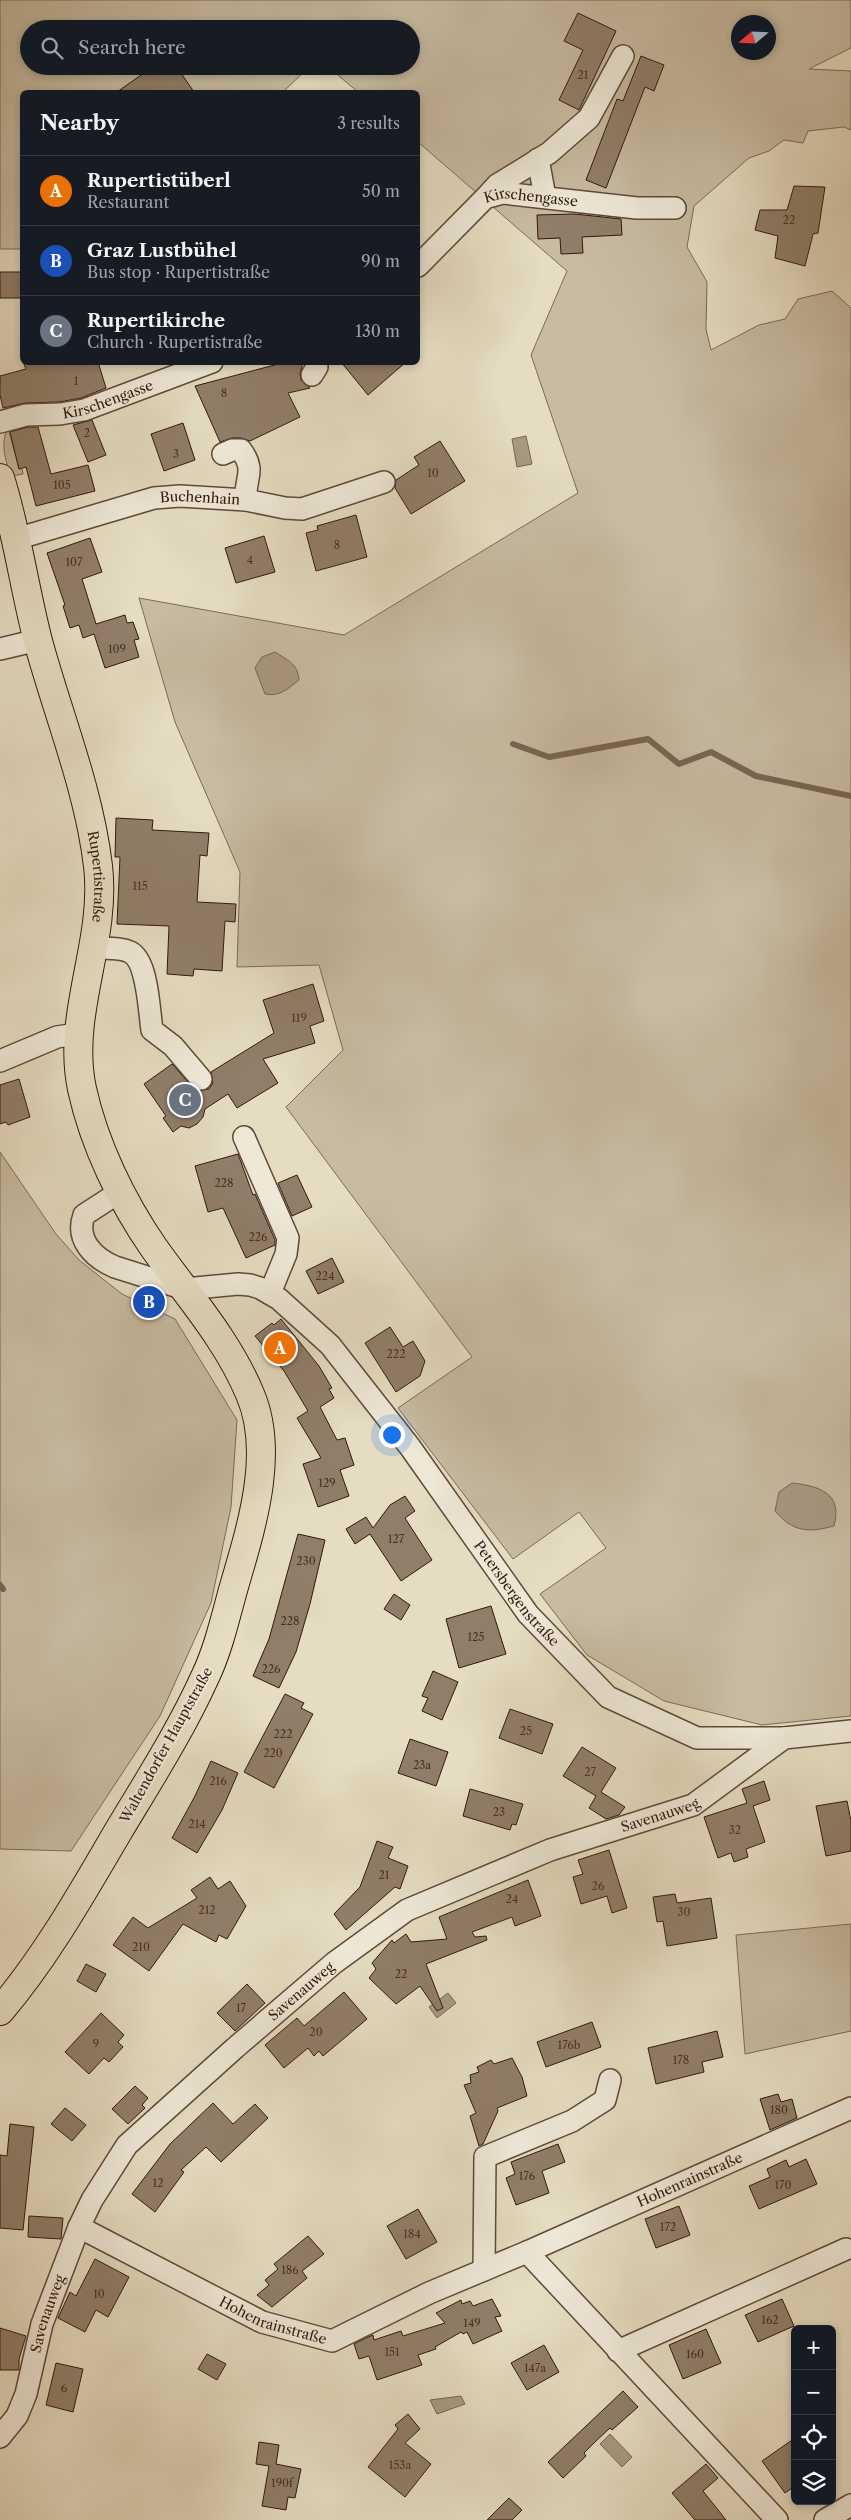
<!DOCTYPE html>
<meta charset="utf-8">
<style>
:root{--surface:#171b24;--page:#20242c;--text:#f1f3f6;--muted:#9ea1a6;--line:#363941;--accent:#c59692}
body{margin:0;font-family:"Libre Caslon Text",serif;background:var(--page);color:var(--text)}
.controls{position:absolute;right:15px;bottom:15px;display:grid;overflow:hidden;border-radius:8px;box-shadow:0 2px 8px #0003}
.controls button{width:45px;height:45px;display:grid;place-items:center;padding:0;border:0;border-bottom:1px solid var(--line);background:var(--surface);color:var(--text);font:25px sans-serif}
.compass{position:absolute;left:731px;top:15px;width:45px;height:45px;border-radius:50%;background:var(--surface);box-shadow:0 2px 8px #0003;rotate:251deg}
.you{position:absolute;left:391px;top:1434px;width:18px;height:18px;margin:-12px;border:4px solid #fff;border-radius:50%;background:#1a73e8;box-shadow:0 0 0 8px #1a73e833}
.badge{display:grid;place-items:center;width:32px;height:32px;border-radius:50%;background:var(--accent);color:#fff;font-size:16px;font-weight:700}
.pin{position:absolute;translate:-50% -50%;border:2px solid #fff;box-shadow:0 1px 5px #0006}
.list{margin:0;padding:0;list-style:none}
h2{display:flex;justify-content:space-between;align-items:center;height:65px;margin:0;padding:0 20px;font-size:21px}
h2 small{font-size:16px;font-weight:400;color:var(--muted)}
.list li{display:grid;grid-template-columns:32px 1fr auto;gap:15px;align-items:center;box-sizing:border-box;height:70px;padding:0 20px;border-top:1px solid var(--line)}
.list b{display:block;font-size:19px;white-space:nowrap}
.list p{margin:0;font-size:16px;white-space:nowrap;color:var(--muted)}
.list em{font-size:16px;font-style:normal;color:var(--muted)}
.icon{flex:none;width:28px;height:28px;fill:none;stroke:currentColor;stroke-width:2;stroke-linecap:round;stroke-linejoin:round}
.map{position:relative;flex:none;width:851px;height:2520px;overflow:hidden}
.search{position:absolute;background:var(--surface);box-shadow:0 2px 8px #0003;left:20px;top:20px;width:400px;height:55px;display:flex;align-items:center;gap:12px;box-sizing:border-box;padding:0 18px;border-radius:28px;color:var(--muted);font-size:19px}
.panel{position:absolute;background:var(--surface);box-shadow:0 2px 8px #0003;left:20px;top:90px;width:400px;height:275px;border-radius:8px}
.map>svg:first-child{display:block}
</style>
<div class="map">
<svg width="851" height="2520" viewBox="0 0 851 2520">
<rect width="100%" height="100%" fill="#e5dcc1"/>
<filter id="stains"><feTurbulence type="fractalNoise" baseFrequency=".004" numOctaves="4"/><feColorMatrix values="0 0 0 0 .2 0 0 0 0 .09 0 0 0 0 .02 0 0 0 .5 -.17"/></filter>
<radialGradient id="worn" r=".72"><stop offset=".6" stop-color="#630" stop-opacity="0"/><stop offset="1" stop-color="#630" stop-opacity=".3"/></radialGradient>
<g fill="#c7bba2" stroke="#7d6a56" fill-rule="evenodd">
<path d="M0,0H851V48L809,69L851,71V130L844,127L808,131L803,143L784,140L769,151L749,158L694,206L687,247L707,282L706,329L711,350L759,325L785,319L798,299L832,291L851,308V1716L762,1725L664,1701L587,1655L540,1594L606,1548L579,1512L513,1559L398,1408L472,1357L286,1107L343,1050L319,965L237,967L240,872L175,722L139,598L344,635L578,493L531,355L567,271L418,142V92H358L327,66H411V29H29V66H310L283,92H22V249H0ZM738,22H768V52H738Z"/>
<path d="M8,428L19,469L22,468L23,474L11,476C5,459 0,443 8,428Z"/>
<polygon points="0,1152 56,1234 79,1260 122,1294 175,1319 237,1420 231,1507 211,1603 160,1716 71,1851 0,1849"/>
<polygon points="851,1924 851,2031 745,2054 736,1935"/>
</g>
<g fill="#a89983" stroke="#796553">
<polygon points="526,436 532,464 517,467 512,439"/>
<path d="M275,652C287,660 298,663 299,680C288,689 279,697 265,694L255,668L262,657Z"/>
<path d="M792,1483C819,1486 843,1493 834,1526C808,1533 793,1532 775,1511L779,1492Z"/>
<polygon points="448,1993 456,2003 437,2018 429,2007"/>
<polygon points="461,2396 465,2404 437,2414 430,2400"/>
<polygon points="610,2434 632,2457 622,2467 600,2444"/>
</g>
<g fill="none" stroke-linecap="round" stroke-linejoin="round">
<g stroke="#796553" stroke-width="6">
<polyline points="513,744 549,757 648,739 679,764 711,752 756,776 851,796"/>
<polyline points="0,1585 3,1589"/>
</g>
</g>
<g fill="#907e6a" stroke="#33180b">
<polygon points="578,13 616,31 579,110 559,100 583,50 564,41"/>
<polygon points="641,56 664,65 654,91 645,87 606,188 586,180 617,99 623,101"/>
<polygon points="154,66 176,66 194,92 117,92"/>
<polygon points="794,186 825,187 818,233 813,234 805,266 775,258 778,236 755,230 760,210 787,210"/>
<polygon points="575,214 621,219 622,235 582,237 583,253 561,254 560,238 538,239 537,215"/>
<rect x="0" y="272" width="22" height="26"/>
<polygon points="23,362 98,362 106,388 81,398 59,402 25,403 3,408 0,395 0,376 26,369"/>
<polygon points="286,362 303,362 300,374 301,380 310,388 288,393 300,417 250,441 241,438 232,438 220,442 195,386"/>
<polygon points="341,362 406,362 368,395"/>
<polygon points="92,420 106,455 88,462 73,425"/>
<polygon points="183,423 195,460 164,471 151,434"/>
<polygon points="28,427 38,427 51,474 88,465 95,491 36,506 26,467 19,469 10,432"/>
<polygon points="440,441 465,481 411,514 395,488 396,480 419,465 414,457"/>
<polygon points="356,515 367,557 316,571 306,533 318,530 317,526"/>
<polygon points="264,536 275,572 236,583 225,548"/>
<polygon points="90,538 102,572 82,579 96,624 125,615 127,623 133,622 139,639 134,640 139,657 105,668 94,634 83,638 79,625 70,628 63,606 65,605 47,553"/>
<polygon points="116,818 153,820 152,830 209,833 207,856 200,855 197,902 236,904 235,922 225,921 222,971 194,969 193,976 167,974 169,926 117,924 120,857 115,857"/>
<polygon points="313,984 324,1021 310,1026 315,1043 263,1059 278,1083 237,1108 228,1094 205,1109 203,1117 197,1124 189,1128 181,1126 173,1132 163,1118 166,1116 144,1084 172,1064 196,1091 209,1089 213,1083 211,1072 274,1033 263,1000"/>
<polygon points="19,1079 30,1117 8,1125 6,1122 0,1124 0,1085"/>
<polygon points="238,1154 253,1195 255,1194 275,1240 275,1245 246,1258 223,1208 208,1212 195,1166"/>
<polygon points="297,1175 312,1207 292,1216 278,1183"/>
<polygon points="332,1258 344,1282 318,1294 306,1271"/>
<polygon points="281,1319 319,1366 332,1388 329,1389 334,1398 320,1407 337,1440 345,1438 354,1465 340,1470 349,1496 318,1507 303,1464 321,1458 297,1418 308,1411 284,1371 255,1336 272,1323 274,1325"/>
<polygon points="390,1327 403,1347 413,1341 425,1361 420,1376 396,1392 365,1343"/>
<polygon points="405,1496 415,1511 405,1518 432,1560 401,1581 370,1534 355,1544 346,1529 366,1517 373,1528 390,1505"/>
<polygon points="298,1534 325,1540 310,1604 296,1652 279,1688 253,1676 269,1639"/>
<polygon points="394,1594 410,1605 401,1620 384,1609"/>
<polygon points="491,1606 506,1654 459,1668 446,1619"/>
<polygon points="433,1671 458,1682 442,1720 422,1711 428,1698 422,1696"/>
<polygon points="285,1694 304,1703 301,1708 313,1714 274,1788 244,1772"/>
<polygon points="510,1709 553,1724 542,1754 499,1738"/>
<polygon points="410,1739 448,1752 436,1786 398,1773"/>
<polygon points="582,1747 616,1768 601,1792 625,1807 619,1815 606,1819 589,1808 596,1796 563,1776"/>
<polygon points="211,1761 238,1773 222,1810 197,1853 172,1838 195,1796"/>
<polygon points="764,1781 770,1800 753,1806 765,1842 746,1849 748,1857 734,1862 731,1853 718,1858 704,1817 747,1803 742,1789"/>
<polygon points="470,1789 523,1804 516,1825 512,1824 510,1830 463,1816"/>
<polygon points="847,1801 851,1821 851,1851 826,1856 816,1806"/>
<polygon points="377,1841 393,1847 388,1858 408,1866 400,1889 395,1887 346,1930 334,1914 360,1887"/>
<polygon points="609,1850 627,1908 612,1913 607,1896 581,1904 573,1877 583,1874 578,1860"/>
<polygon points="210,1877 218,1889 230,1881 246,1906 227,1939 219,1935 216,1942 183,1924 149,1971 113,1945 133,1917 148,1928 197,1898 191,1890"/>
<polygon points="528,1880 541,1916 515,1926 512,1917 472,1932 475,1937 486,1936 487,1940 426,1964 443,2008 437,2011 420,1986 396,2004 369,1978 376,1969 372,1963 392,1940 394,1943 406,1934 411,1942 447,1939 439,1917"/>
<polygon points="675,1894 677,1903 711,1898 717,1938 667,1946 663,1921 657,1922 653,1897"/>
<polygon points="86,1964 106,1974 96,1992 77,1981"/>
<polygon points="247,1984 265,2003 235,2031 217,2013"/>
<polygon points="344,1992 367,2019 323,2056 319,2051 314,2056 308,2048 284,2068 265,2045 297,2018 304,2026"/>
<polygon points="101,2013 124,2035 118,2042 123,2047 109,2062 104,2058 89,2074 65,2052"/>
<polygon points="592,2022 601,2047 546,2067 537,2042"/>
<polygon points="717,2031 723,2057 702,2062 704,2072 656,2084 648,2048"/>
<polygon points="512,2058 522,2077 527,2096 497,2108 498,2111 483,2144 479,2146 470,2116 476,2113 464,2085 471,2083 470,2075 479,2072 477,2067 491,2060 494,2064"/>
<polygon points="135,2086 148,2098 142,2105 145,2108 128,2124 112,2109"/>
<polygon points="778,2094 781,2102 792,2099 797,2118 770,2130 760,2099"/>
<polygon points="213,2103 233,2124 255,2104 268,2118 221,2162 206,2147 181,2170 184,2172 155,2212 132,2194 170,2144"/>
<polygon points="65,2108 86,2125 72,2141 51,2124"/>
<polygon points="10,2124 34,2127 23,2230 0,2228 0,2155 7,2156"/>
<polygon points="558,2144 565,2162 542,2171 549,2193 516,2205 506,2178 515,2174 511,2162"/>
<polygon points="806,2159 817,2184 759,2209 749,2186 770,2177 767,2169 786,2160 789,2167"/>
<polygon points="679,2206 690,2235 656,2248 645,2219"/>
<polygon points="418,2209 437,2242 406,2259 387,2226"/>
<polygon points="29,2216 63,2218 61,2239 28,2237"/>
<polygon points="308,2236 324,2254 302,2271 307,2278 272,2307 257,2295 269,2285 265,2280 278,2269 274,2264"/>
<polygon points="95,2259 129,2277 108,2317 96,2310 85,2332 58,2318 70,2292 76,2296"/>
<polygon points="492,2299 501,2316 495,2317 502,2331 473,2344 467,2332 463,2334 461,2332 435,2347 436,2349 418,2355 422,2365 377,2380 369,2356 359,2359 354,2344 368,2337 373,2335 374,2340 401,2331 403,2336 445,2323 436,2313 461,2300 462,2304 470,2301 473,2306"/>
<polygon points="782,2299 794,2326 758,2342 745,2315"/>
<polygon points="0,2328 26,2336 19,2359 19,2370 0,2370"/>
<polygon points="706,2329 721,2363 683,2379 669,2345"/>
<polygon points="544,2345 559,2372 527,2390 511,2363"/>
<polygon points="207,2354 226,2364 217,2380 198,2369"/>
<polygon points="56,2363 83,2369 73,2412 46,2405"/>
<polygon points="623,2391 638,2407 612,2430 610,2428 596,2441 584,2453 586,2456 563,2478 548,2462"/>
<polygon points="408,2414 420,2429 405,2443 431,2464 405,2497 368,2467 398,2429 395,2425"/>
<polygon points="795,2438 795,2486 785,2493 762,2461"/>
<polygon points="259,2442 279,2445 276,2464 301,2469 295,2498 288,2497 286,2510 262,2506 269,2466 256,2464"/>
<polygon points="706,2464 718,2478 703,2491 726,2520 695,2520 672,2493"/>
<polygon points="509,2498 522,2510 512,2520 487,2520"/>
</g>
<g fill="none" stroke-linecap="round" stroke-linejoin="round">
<defs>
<g id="minor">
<polyline points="538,159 545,197"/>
<polyline points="487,196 497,185 549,153 589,118 623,56"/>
<path id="s1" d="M418,266L485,198L503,193L637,208H675"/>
<polyline points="312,375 317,367 316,362"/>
<path id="s2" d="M0,422L26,415L60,414L84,410L212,362"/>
<path d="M223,454L232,450H241C257,472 244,478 246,500"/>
<path id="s3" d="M16,539L154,498L180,496L246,500L285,508L302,509L384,482"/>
<polyline points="0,649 38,640"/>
<path d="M95,948C106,949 120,947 130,952C148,961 149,1011 152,1030L173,1046L201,1079"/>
<polyline points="0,1061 57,1037 77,1034"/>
<polyline points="244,1137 288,1238 286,1254 270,1293"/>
<path id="s4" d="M121,1191L84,1215C75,1240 94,1258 115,1267L185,1289L238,1284L250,1285L260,1288L279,1299L330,1345L410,1447L528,1614L608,1697L697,1738H784L851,1731"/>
<path id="s5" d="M79,2227L262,2322L332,2341L429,2293L527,2252L777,2520"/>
<path id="s6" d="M527,2252L851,2108"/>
<polyline points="484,2270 485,2157 572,2121 605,2100 610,2080"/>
<polyline points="618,2351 846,2249"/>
<path id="s7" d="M0,2437L17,2416L26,2394L42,2324L79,2227L92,2200L127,2145L235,2048L334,1963L407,1910L550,1850L693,1805L784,1738"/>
<polyline points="825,2520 851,2505"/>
</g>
<g id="major">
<path id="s8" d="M0,478C17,532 24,587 38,641C58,715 89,789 98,866C107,942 66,1014 82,1089C94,1144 122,1202 154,1248C188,1296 227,1339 250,1394C276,1454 250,1531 233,1590C225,1619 218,1650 205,1677C181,1730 149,1780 119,1830C83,1891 47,1956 0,2011"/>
</g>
</defs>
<use href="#minor" stroke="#604938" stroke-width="24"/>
<use href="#major" stroke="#33180b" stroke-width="30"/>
<use href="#minor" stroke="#eee8d7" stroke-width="21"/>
<use href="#major" stroke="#e5dcc1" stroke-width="28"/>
</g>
<g text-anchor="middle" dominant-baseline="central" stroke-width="4.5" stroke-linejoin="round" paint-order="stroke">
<g font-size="11" fill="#4a3223">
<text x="583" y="75">21</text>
<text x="789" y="220">22</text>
<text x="76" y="381">1</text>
<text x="224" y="393">8</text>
<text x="87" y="433">2</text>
<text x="176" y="454">3</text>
<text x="433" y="473">10</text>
<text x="62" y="485">105</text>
<text x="337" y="545">8</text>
<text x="250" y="560">4</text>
<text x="74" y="562">107</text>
<text x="117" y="649">109</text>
<text x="140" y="886">115</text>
<text x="299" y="1018">119</text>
<text x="224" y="1183">228</text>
<text x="258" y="1237">226</text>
<text x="325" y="1276">224</text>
<text x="396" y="1354">222</text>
<text x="327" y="1483">129</text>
<text x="396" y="1539">127</text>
<text x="306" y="1561">230</text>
<text x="290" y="1621">228</text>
<text x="476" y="1637">125</text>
<text x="271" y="1669">226</text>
<text x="526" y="1731">25</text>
<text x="283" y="1734">222</text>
<text x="273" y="1753">220</text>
<text x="422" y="1765">23a</text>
<text x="590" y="1772">27</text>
<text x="218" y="1781">216</text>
<text x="499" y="1812">23</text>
<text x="197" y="1824">214</text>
<text x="735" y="1830">32</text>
<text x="384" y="1875">21</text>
<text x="598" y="1886">26</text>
<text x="512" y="1899">24</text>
<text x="207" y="1910">212</text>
<text x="684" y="1912">30</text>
<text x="141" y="1947">210</text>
<text x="401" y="1974">22</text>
<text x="241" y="2008">17</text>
<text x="316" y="2032">20</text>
<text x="96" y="2044">9</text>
<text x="569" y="2045">176b</text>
<text x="681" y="2060">178</text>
<text x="779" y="2110">180</text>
<text x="527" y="2176">176</text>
<text x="158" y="2183">12</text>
<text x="783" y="2185">170</text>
<text x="668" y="2227">172</text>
<text x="412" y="2234">184</text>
<text x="290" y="2270">186</text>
<text x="99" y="2294">10</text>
<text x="770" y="2320">162</text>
<text x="472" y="2323">149</text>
<text x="392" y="2352">151</text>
<text x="695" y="2354">160</text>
<text x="535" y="2368">147a</text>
<text x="64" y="2388">6</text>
<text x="400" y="2465">153a</text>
<text x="282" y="2483">190f</text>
</g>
<g font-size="14" fill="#33180b" stroke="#eee8d7">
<text stroke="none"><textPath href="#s1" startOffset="142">Kirschengasse</textPath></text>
<text stroke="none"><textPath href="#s2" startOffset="111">Kirschengasse</textPath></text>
<text stroke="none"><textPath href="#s3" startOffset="190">Buchenhain</textPath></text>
<text stroke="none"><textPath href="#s8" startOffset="411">Rupertistraße</textPath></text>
<text stroke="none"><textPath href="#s4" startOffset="662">Petersbergenstraße</textPath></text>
<text transform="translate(166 1745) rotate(-61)">Waltendorfer Hauptstraße</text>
<text stroke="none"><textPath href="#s7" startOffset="958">Savenauweg</textPath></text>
<text stroke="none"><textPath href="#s7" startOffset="554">Savenauweg</textPath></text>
<text stroke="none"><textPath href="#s6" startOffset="178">Hohenrainstraße</textPath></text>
<text stroke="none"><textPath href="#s7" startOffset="134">Savenauweg</textPath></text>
<text stroke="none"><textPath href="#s5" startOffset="216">Hohenrainstraße</textPath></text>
</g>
</g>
<rect width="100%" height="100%" filter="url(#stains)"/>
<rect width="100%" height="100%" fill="url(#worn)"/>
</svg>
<div class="controls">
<button>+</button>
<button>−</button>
<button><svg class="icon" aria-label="locate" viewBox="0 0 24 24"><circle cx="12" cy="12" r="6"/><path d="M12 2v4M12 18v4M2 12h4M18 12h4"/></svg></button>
<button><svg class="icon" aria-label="layers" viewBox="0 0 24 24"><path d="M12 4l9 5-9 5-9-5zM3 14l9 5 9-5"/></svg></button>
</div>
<svg class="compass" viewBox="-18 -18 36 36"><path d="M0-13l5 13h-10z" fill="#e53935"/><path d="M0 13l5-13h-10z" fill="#9ea1a6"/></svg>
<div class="you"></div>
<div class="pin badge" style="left:280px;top:1348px;background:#e8710a">A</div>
<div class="pin badge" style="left:149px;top:1302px;background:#1a4fb4">B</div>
<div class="pin badge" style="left:185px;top:1100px;background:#6b7280">C</div>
<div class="search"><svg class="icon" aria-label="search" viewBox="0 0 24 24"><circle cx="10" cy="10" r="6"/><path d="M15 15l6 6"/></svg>Search here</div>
<section class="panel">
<h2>Nearby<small>3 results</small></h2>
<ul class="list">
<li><span class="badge" style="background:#e8710a">A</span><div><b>Rupertistüberl</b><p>Restaurant</p></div><em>50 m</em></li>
<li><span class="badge" style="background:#1a4fb4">B</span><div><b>Graz Lustbühel</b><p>Bus stop · Rupertistraße</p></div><em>90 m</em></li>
<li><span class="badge" style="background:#6b7280">C</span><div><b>Rupertikirche</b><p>Church · Rupertistraße</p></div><em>130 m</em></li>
</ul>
</section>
</div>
